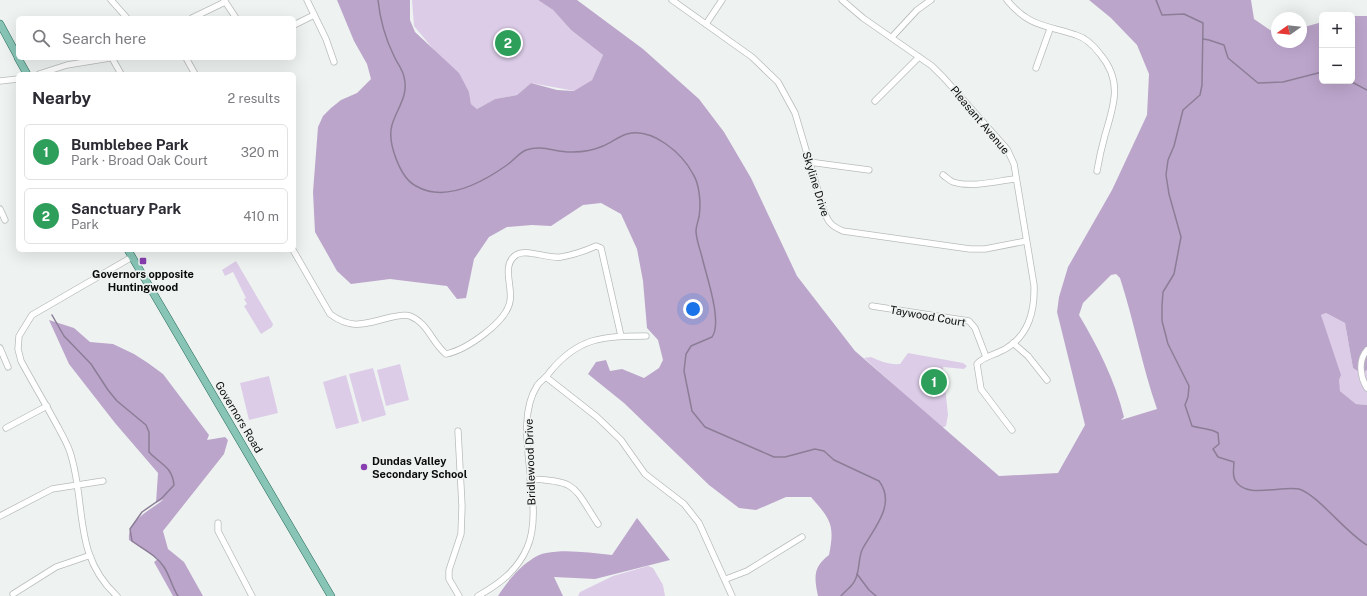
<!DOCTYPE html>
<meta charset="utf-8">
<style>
:root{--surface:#fff;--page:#f7f7f7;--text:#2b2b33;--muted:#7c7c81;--line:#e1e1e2;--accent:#0f766e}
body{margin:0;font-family:"Public Sans",sans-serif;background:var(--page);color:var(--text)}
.controls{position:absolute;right:12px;top:12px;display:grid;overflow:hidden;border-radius:6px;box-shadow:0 4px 16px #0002}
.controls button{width:36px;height:36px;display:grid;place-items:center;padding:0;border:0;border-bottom:1px solid var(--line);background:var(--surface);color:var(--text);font:20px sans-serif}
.compass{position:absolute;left:1271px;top:12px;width:36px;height:36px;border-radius:50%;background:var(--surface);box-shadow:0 4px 16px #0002;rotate:255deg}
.you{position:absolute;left:693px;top:309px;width:14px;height:14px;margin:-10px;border:3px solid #fff;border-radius:50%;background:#1a73e8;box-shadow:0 0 0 6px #1a73e833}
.badge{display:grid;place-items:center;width:26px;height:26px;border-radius:50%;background:var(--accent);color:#fff;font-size:13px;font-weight:700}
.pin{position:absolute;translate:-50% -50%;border:2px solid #fff;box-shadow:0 1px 4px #0006}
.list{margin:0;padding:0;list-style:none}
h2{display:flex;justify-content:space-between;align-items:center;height:52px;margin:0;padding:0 16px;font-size:17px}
h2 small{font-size:13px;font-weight:400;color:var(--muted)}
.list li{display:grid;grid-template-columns:26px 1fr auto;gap:12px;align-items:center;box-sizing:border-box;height:56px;margin:0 8px 8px;padding:0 8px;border:1px solid var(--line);border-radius:6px}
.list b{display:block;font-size:15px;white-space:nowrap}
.list p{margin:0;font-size:13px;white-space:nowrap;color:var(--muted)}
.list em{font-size:13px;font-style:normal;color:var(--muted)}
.icon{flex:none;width:22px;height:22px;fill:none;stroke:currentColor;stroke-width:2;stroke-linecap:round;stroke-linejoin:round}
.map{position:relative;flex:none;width:1367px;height:596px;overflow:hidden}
.search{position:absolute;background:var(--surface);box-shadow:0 4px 16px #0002;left:16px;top:16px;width:280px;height:44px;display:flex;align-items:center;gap:10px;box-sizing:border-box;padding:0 14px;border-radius:6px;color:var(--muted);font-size:15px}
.panel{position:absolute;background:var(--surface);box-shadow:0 4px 16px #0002;left:16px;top:72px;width:280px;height:180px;border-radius:6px}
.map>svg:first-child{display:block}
</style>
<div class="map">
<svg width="1367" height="596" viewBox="0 0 1367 596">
<rect width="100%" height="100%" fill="#eef3f1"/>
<g fill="#dccce7">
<polygon points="412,0 538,0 553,10 571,30 603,55 592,80 575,91 531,83 517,95 495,99 477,109 471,104 469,92 414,26"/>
<polygon points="236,261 273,324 272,327 261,334 244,306 247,304 244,299 246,298 233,272 225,276 222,270"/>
<polygon points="1326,313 1345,323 1353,368 1362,374 1367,370 1367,405 1356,404 1340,391 1321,315"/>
<path d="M908,353L963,363L967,366L964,369L943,367L948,415L946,426L942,428L864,358L871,357C880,361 889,365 900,364Z"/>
<polygon points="400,364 409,400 386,406 377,370"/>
<polygon points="373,368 386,415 362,422 349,374"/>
<polygon points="346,375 359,423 336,429 323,382"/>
<polygon points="269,376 278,413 249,420 240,383"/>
<polygon points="648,566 653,568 663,585 665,596 578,596 580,592 613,576"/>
</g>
<g fill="#bca5cb" fill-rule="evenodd">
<path d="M337,0H410V20L415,32L459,73L469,92L471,104L477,109L495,99L517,95L531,83L557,90L574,91L592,80L603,55L571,30L553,10L538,0H577L643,49L699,99L724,132L751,178L797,276L855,351L999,476L1058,473L1085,425L1057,312L1059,297L1068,267L1112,190L1147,115L1149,74L1137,45L1111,18L1089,0H1251L1254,19L1270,30L1277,31V42H1301V28L1322,22V81H1352V16H1367V370L1362,374L1353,368L1345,323L1326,313L1321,315L1341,375L1339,380L1340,391L1356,404L1367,405V596H818C814,577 813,567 829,555C835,525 831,520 811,497H786L756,510L739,508L709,485L624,403L588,374L596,362L606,360L610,371L622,369L644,378L659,368L663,360L658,340L647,328L643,281L637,249L621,214L601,203L583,205L551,226L532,225L507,227L489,237L474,259L466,298L457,299L447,286L390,279L351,284L337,271L315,232L313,192L318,127L323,116L331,108L341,100L357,93L371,79L367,64L354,41ZM1116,274L1120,278C1134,321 1142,366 1157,409L1121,420L1124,417C1115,380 1098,347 1079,315L1083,303L1111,275Z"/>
<path d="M49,320L74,328L90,342L113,344L134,354L148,363L163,374L209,435L207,440L225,437L228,440L224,454L163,531L168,549L184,562L203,596H173L154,562L158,559L129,540C127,520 151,510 164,499L156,503L158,473L115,423L69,364Z"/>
<path d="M637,518L670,560L595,579L554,577L563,596H498C507,581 528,556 546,553C567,549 590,553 612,555Z"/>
</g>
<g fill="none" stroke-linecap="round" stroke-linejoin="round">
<g stroke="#8c7d97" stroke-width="1.5">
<path d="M378,0C380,19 385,38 394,56C397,63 403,70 404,77C409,96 397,108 392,125C387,142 400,178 416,186C445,203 483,182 507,165C514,160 519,153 526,150C543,144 556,153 573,152C583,152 594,150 603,146C611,143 619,136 627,134C652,127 682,153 693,174C700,185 701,205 699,217C698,222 696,226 696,231C696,239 700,249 702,257C706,275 723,322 712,337L691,346L686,354L684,371L692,411L705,427L774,457H785L815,449L824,451L834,460L879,481C897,505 873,529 862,550C858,559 860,571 855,580C853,586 845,591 841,596"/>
<path d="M1156,0L1162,15L1184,14L1203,23L1202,85L1200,95L1183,110L1174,146L1168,160L1166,175L1169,194L1181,237L1174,274L1163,292L1162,306V321L1168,344L1189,386L1188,397L1185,405L1192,426C1202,429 1210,428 1218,433L1219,444L1213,449L1218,457L1234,462C1234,467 1232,475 1235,480C1245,500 1282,485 1299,489C1318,495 1346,533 1367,545"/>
<polyline points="1203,39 1209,40 1224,45 1228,58 1258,83 1283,82 1322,72"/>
<polyline points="1350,81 1367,90"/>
<path d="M52,315L64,336L91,364L108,390L117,401L146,425L149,432V452C161,465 172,466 174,485L162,498L142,512L130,529L132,541C143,549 156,555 164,567C170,576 172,587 178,596"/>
<polyline points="857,574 869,590 876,596"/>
</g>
<defs>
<g id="minor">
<polyline points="111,0 127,18"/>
<polyline points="224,0 236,18"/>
<polyline points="307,0 326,39 334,62"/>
<path d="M672,0L752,57L778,82L795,113L824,211C828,222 831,226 843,231L970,249H985L1026,241"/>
<path d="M842,0L863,18L932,66L944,78L1007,149L1014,164L1034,285C1035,313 1027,340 999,352C991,356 983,357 977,364L981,389L1012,430"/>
<path d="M1007,0C1029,27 1046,25 1076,35C1086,38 1094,46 1100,54C1123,81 1114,105 1105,135C1102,146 1099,159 1097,171"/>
<polyline points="192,18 225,2"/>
<polyline points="706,24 722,0"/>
<polyline points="294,25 314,15"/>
<polyline points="892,37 917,10 931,0"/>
<polyline points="112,58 121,74"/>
<polyline points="186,58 195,74"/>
<polyline points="1036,68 1050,29"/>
<polyline points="39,74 67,65 110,58"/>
<polyline points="0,81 18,79"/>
<polyline points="875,101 919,57"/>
<polyline points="809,162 869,170"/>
<path d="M943,175C946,177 950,181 953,182C972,188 997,181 1015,179"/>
<polyline points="0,209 5,220"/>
<path d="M293,250L330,314C353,331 366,323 392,317C398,316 405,314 410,316C428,323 432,343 446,354C466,350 507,322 510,301C513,287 501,265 516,255C525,248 548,259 561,257C573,255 585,251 596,246L601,248L621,336"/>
<polyline points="872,306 969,321 975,328 986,357"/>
<polyline points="1013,343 1028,356 1047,380"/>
<polyline points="0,348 8,367"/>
<path d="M1367,350C1358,360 1360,377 1367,388"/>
<polyline points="546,377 597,417 621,440 645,474 684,504 699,523 732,596"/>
<polyline points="6,428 47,406"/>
<polyline points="458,431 462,506 461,534 449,570 449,579 459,596"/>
<path d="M530,479C578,481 573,486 598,524"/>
<polyline points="0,516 52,489 103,481"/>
<polyline points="218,523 218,531 252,596"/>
<polyline points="726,579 747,571 802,537"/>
<polyline points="13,594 56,567 88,556"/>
<path d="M117,596C72,555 87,504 70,452C67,443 62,435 58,427C46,405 33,383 21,361L18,349L19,336L32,315L132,257"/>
<path d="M478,596C499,584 517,571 527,548C547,504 510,428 537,386C540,381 546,378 549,373C578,337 603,336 646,336"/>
</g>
<g id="major">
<polyline points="0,24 18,57"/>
<polyline points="18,58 27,74"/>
<polyline points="128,250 331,596"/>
</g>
</defs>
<use href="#minor" stroke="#b7bcba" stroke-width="7"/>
<use href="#major" stroke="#286b5a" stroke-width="8"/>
<use href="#minor" stroke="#fff" stroke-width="5.5"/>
<use href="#major" stroke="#88c5b6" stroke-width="7"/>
</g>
<g fill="#883eb0" stroke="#eef3f1" stroke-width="1.5">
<rect x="139" y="257" width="8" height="8" rx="2"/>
<circle cx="364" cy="467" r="4"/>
</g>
<g text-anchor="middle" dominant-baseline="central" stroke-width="3.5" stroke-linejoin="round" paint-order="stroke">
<g font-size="11" fill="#0a0c0b" stroke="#eef3f1">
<text transform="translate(980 120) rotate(50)">Pleasant Avenue</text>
<text transform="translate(816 184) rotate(73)">Skyline Drive</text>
<text transform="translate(928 316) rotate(10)">Taywood Court</text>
<text transform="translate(239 417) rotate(59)">Governors Road</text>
<text transform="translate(530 462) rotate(-92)">Bridlewood Drive</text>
</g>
<g font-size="11" font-weight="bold" fill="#0a0c0b" stroke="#eef3f1">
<text x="143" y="274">Governors opposite<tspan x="143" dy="13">Huntingwood</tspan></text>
<text x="372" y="461" text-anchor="start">Dundas Valley<tspan x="372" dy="13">Secondary School</tspan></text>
</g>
</g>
</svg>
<div class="controls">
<button>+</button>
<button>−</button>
</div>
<svg class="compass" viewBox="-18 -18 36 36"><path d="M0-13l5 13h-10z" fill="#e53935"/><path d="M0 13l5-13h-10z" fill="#7c7c81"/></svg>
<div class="you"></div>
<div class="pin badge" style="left:934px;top:382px;background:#2e9e5b">1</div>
<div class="pin badge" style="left:508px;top:43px;background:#2e9e5b">2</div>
<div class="search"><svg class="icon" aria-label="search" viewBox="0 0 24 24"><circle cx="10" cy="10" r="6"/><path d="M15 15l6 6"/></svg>Search here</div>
<section class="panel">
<h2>Nearby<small>2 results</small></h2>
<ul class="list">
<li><span class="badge" style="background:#2e9e5b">1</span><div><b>Bumblebee Park</b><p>Park · Broad Oak Court</p></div><em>320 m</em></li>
<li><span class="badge" style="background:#2e9e5b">2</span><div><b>Sanctuary Park</b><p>Park</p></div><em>410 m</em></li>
</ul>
</section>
</div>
